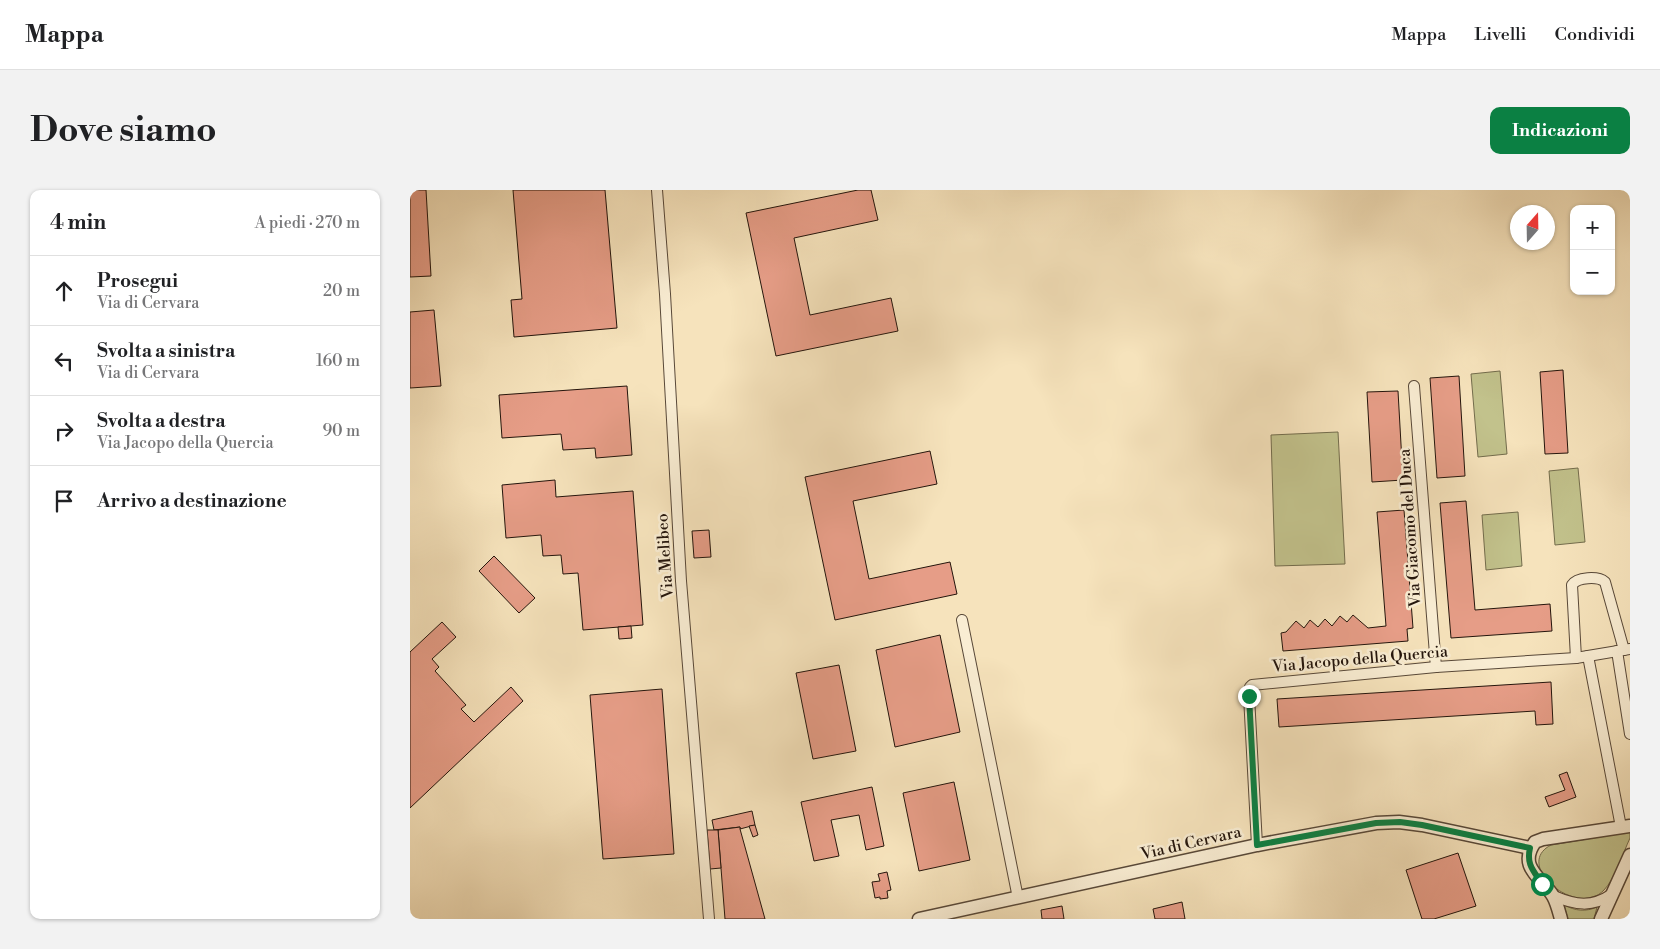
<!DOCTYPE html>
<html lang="it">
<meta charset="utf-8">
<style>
:root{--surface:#fff;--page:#f2f2f2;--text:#202124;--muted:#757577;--line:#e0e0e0;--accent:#0b8043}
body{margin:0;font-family:"Libre Bodoni",serif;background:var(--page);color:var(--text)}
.controls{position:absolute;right:15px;top:15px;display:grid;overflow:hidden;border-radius:10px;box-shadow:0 1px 4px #0004}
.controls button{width:45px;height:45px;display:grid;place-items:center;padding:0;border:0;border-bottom:1px solid var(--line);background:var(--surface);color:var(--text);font:25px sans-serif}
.compass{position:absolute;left:1100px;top:15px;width:45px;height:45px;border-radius:50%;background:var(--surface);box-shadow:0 1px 4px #0004;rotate:20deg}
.stop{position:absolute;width:15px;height:15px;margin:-11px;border:4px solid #0b8043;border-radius:50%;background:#fff}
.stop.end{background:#0b8043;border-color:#fff;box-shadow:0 1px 5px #0008}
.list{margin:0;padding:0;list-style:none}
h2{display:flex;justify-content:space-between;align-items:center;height:65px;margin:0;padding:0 20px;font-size:21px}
h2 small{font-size:16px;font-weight:400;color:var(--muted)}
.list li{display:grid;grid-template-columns:32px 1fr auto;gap:15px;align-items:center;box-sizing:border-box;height:70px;padding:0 20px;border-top:1px solid var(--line)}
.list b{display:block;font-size:19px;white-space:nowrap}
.list p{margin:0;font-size:16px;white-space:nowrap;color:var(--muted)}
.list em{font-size:16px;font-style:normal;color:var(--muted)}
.icon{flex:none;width:28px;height:28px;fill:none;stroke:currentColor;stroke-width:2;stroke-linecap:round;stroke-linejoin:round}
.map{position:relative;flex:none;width:1220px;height:729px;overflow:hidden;border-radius:10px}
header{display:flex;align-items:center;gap:30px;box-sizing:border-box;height:70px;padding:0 25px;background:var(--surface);border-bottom:1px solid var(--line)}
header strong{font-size:24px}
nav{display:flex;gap:28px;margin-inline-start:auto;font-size:18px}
.intro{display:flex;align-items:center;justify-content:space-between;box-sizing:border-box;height:120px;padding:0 30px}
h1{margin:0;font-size:35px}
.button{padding:12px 22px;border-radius:10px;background:var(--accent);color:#fff;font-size:18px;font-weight:700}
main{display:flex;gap:30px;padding:0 30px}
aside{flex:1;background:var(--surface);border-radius:10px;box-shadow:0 1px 4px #0004}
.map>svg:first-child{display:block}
</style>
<header>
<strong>Mappa</strong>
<nav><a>Mappa</a><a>Livelli</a><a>Condividi</a></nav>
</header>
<div class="intro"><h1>Dove siamo</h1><a class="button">Indicazioni</a></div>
<main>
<aside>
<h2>4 min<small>A piedi · 270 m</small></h2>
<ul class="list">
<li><svg class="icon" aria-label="ahead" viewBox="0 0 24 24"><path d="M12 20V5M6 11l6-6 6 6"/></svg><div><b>Prosegui</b><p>Via di Cervara</p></div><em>20 m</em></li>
<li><svg class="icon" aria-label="left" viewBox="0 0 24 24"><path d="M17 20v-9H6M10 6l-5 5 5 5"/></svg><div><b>Svolta a sinistra</b><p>Via di Cervara</p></div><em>160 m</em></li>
<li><svg class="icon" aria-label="right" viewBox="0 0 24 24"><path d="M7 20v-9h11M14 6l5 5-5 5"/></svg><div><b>Svolta a destra</b><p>Via Jacopo della Quercia</p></div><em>90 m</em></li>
<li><svg class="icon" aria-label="arrive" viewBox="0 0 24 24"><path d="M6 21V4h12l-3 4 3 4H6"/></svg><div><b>Arrivo a destinazione</b></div></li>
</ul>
</aside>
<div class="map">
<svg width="1220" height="729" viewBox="0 0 1220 729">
<rect width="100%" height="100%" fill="#f6e3bc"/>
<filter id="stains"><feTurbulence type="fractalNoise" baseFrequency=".004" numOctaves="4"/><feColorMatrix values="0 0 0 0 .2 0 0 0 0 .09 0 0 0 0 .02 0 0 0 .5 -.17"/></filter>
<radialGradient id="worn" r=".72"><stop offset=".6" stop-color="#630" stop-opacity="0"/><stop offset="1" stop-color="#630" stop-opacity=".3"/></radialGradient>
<g fill="#c2c28c" stroke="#736c4c">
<polygon points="1090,181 1097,264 1068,267 1061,184"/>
<polygon points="928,242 935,374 865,376 861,245"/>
<polygon points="1168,278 1175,352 1145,355 1139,281"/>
<polygon points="1108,322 1112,376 1076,380 1072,325"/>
<path d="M1220,642V648C1213,663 1205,689 1194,700C1167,729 1102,675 1141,655Z"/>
<path d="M1154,715C1166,721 1175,722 1187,717L1184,729H1158Z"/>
</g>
<g fill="#e69d87" stroke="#24150c">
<polygon points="0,0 16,0 21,86 0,87"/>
<polygon points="103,0 195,0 207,138 104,147 101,110 112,109"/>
<polygon points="448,0 461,0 468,30 384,48 400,125 481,108 488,141 366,166 336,23"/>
<polygon points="24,120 31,196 0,198 0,122"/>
<polygon points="1153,180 1158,263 1135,264 1130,182"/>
<polygon points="1049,186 1055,286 1027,288 1020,188"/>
<polygon points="217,196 222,265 186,268 185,258 153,260 151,244 92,248 89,205"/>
<polygon points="988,201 993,290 962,292 957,202"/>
<polygon points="520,261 527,294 443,311 459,389 540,372 547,404 425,430 395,287"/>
<polygon points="145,290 146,307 223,301 233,435 173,440 168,383 153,384 151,365 133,366 131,345 96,348 92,295"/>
<polygon points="1056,311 1065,420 1140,414 1142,441 1041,448 1030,313"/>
<polygon points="994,320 1003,438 997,439 998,451 873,461 871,443 876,442 886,431 894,438 900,430 908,437 915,429 922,436 930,426 937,432 943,425 958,438 976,436 967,322"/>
<polygon points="299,340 301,367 284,368 282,341"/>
<polygon points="84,366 125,408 109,423 69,381"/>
<polygon points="32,432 46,447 22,469 29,477 25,481 56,515 51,519 64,532 101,497 113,511 0,618 0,462"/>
<polygon points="221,436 222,448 209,449 208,437"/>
<polygon points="530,445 550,542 485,557 466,460"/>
<polygon points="429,475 446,561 403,569 386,483"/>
<polygon points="1141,492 1143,534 1126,535 1125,521 869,537 867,509"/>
<polygon points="252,499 264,664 193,669 180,505"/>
<polygon points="1157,582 1166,607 1139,617 1135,607 1155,600 1149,585"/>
<polygon points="544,592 560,670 509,681 493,603"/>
<polygon points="462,597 474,656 456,660 449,625 421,630 429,666 404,671 391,612"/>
<polygon points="342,621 345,635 330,639 330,637 304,640 302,630"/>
<polygon points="345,635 348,645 343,647 339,636"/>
<polygon points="330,637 330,639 355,729 315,729 308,640"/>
<polygon points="297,640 308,640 311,678 300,679"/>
<polygon points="1048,663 1066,716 1024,729 1012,729 996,680"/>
<polygon points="477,682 481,700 477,701 478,708 470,709 470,707 465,708 462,692 470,691 468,684"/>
<polygon points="772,712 775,729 745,729 743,719"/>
<polygon points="652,716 654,729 632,729 631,720"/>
</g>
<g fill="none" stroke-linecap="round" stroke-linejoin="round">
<defs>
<g id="minor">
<polyline points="247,0 255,104 271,391 299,729"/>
<polyline points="1004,196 1026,477"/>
<polyline points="552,430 608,708"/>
<polyline points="1207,461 1220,544"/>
<polyline points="1178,466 1211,637"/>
<path d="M1166,468L1162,395C1167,387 1188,386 1195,392L1214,460"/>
<polyline points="847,655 839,506 840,497 842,495 1026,477 1166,468 1220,459"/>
<path d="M1144,706C1165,715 1182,718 1202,704"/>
</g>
<g id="tertiary">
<polyline points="509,729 847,655 966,633 989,632 1012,635 1120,658"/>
<path d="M1151,729C1149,722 1147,713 1143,706C1132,688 1107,677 1125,652L1133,649L1220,636"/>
<polyline points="1191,729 1220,665"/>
</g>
</defs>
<use href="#minor" stroke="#584838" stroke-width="12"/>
<use href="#tertiary" stroke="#584838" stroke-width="15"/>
<use href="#minor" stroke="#f9edd3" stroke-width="10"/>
<use href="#tertiary" stroke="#f9edd3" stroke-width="12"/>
</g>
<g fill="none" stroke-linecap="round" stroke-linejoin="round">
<path stroke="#0b8043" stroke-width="6" d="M839,506L847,655L966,633L990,632L1012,635L1120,658C1116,675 1124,681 1132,694"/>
</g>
<g text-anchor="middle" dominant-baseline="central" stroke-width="5" stroke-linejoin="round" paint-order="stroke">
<g font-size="16" fill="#24150c" stroke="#f9edd3">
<text transform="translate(1000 338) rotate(-94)">Via Giacomo del Duca</text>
<text transform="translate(255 366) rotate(-94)">Via Melibeo</text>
<text transform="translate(950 469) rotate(-5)">Via Jacopo della Quercia</text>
<text transform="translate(781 653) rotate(-13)">Via di Cervara</text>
</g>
</g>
<rect width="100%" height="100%" filter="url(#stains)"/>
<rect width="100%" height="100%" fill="url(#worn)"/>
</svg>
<div class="controls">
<button>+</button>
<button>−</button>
</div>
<svg class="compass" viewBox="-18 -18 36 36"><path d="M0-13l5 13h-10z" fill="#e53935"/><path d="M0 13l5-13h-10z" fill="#757577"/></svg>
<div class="stop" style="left:1132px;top:694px"></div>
<div class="stop end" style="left:839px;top:506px"></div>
</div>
</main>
